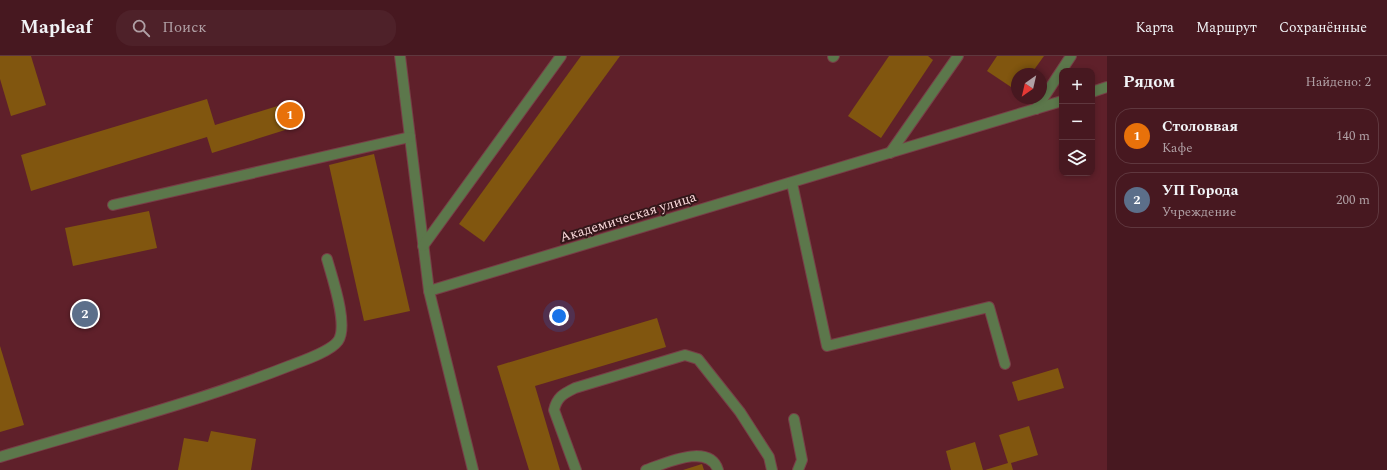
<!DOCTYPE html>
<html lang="ru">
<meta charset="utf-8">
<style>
:root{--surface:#471820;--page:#4e2129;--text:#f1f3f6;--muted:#b0a0a5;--line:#5f373e;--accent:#95b2f1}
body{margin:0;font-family:Spectral,serif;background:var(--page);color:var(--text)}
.controls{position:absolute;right:12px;top:12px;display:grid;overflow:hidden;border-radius:8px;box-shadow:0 2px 6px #0003}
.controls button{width:36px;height:36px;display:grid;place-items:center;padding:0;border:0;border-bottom:1px solid var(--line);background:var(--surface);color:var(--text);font:20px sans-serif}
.compass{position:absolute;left:1011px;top:12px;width:36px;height:36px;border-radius:50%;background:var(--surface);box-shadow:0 2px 6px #0003;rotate:214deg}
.you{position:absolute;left:559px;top:260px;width:14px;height:14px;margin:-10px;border:3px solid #fff;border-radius:50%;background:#1a73e8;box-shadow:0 0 0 6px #1a73e833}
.badge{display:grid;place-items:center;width:26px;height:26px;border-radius:50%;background:var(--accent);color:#fff;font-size:13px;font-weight:700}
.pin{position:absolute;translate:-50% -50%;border:2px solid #fff;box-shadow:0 1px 4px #0006}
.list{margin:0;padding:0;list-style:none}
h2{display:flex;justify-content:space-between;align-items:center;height:52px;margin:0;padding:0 16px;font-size:17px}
h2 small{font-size:13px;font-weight:400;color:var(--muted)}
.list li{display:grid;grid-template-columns:26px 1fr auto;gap:12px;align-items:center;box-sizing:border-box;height:56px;margin:0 8px 8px;padding:0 8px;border:1px solid var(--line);border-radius:16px}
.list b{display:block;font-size:15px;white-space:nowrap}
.list p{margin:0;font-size:13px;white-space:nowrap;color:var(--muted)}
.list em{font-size:13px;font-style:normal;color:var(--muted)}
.icon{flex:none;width:22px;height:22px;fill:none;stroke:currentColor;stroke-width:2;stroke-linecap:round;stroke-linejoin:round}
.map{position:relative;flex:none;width:1107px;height:414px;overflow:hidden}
header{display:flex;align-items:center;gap:24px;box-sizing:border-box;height:56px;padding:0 20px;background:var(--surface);border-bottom:1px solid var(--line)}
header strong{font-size:19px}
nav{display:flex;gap:22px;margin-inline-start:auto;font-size:14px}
.search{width:280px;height:36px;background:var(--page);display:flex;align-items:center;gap:10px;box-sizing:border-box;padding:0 14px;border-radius:16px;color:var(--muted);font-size:15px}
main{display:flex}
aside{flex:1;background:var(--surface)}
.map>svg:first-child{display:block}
</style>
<header>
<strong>Mapleaf</strong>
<div class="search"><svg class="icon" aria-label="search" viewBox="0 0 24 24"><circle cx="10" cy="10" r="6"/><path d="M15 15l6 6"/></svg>Поиск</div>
<nav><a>Карта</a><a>Маршрут</a><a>Сохранённые</a></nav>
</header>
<main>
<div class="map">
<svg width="1107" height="414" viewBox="0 0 1107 414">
<rect width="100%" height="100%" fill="#5f202a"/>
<g fill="#81560f">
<polygon points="0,0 31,0 46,49 11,60 0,23"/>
<polygon points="581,0 620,0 484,186 459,168"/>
<polygon points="889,0 928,0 933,4 881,82 848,60"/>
<polygon points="997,0 1044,0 1031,18 1017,18 1017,35 987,15"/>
<polygon points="207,43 215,69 294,45 301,69 212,97 207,81 31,135 21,99"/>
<polygon points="374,98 410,255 364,265 329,109"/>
<polygon points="149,155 157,192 73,210 65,172"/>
<polygon points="657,262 666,291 535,330 560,414 529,414 497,310"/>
<polygon points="0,290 24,369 0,376"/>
<polygon points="1058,312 1064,332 1018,345 1012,326"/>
<polygon points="1029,370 1038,399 1011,407 1013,414 985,414 1008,407 999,379"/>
<polygon points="211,375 256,383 251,414 178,414 184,382 208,386"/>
<polygon points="975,386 983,414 951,414 946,395"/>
<polygon points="702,408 704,414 683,414"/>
</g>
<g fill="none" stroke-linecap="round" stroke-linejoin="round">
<defs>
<g id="minor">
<polyline points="400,0 429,235 1062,45"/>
<polyline points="833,1 834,0"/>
<polyline points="1092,36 1107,31"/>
<polyline points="1036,53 1071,0"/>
<polyline points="890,97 958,0"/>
<polyline points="792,127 827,290 989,251 1005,308"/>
<polyline points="113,149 410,81"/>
<polyline points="423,190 561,0"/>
<polyline points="429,235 473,414"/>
<polyline points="794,363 802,404 798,414"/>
<path d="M0,401C97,372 195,347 289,310C302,305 330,296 338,285C349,270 332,221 327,203"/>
<path d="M576,414L554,354C557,341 563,338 575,332L685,299L698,303L740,356L769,401L772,414"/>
<path d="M646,414C664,408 709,386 718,414"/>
</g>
</defs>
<use href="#minor" stroke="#783e47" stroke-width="12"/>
<use href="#minor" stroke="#5c774b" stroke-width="10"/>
</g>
<g text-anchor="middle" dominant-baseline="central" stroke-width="4" stroke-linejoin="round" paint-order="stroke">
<g font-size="14" fill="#fcdbdd" stroke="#331619">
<text transform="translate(628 161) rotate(-17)">Академическая улица</text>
</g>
</g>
</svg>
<div class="controls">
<button>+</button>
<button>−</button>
<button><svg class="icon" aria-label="layers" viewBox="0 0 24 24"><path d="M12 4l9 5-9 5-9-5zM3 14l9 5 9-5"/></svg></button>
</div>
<svg class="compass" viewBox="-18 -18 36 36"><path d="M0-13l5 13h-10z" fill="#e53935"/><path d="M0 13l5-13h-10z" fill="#b0a0a5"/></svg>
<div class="you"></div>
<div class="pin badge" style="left:290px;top:59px;background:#e8710a">1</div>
<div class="pin badge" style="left:85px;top:258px;background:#5c6f8a">2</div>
</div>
<aside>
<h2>Рядом<small>Найдено: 2</small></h2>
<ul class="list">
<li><span class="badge" style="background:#e8710a">1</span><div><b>Столоввая</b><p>Кафе</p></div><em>140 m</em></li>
<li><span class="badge" style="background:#5c6f8a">2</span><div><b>УП Города</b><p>Учреждение</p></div><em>200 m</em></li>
</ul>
</aside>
</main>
